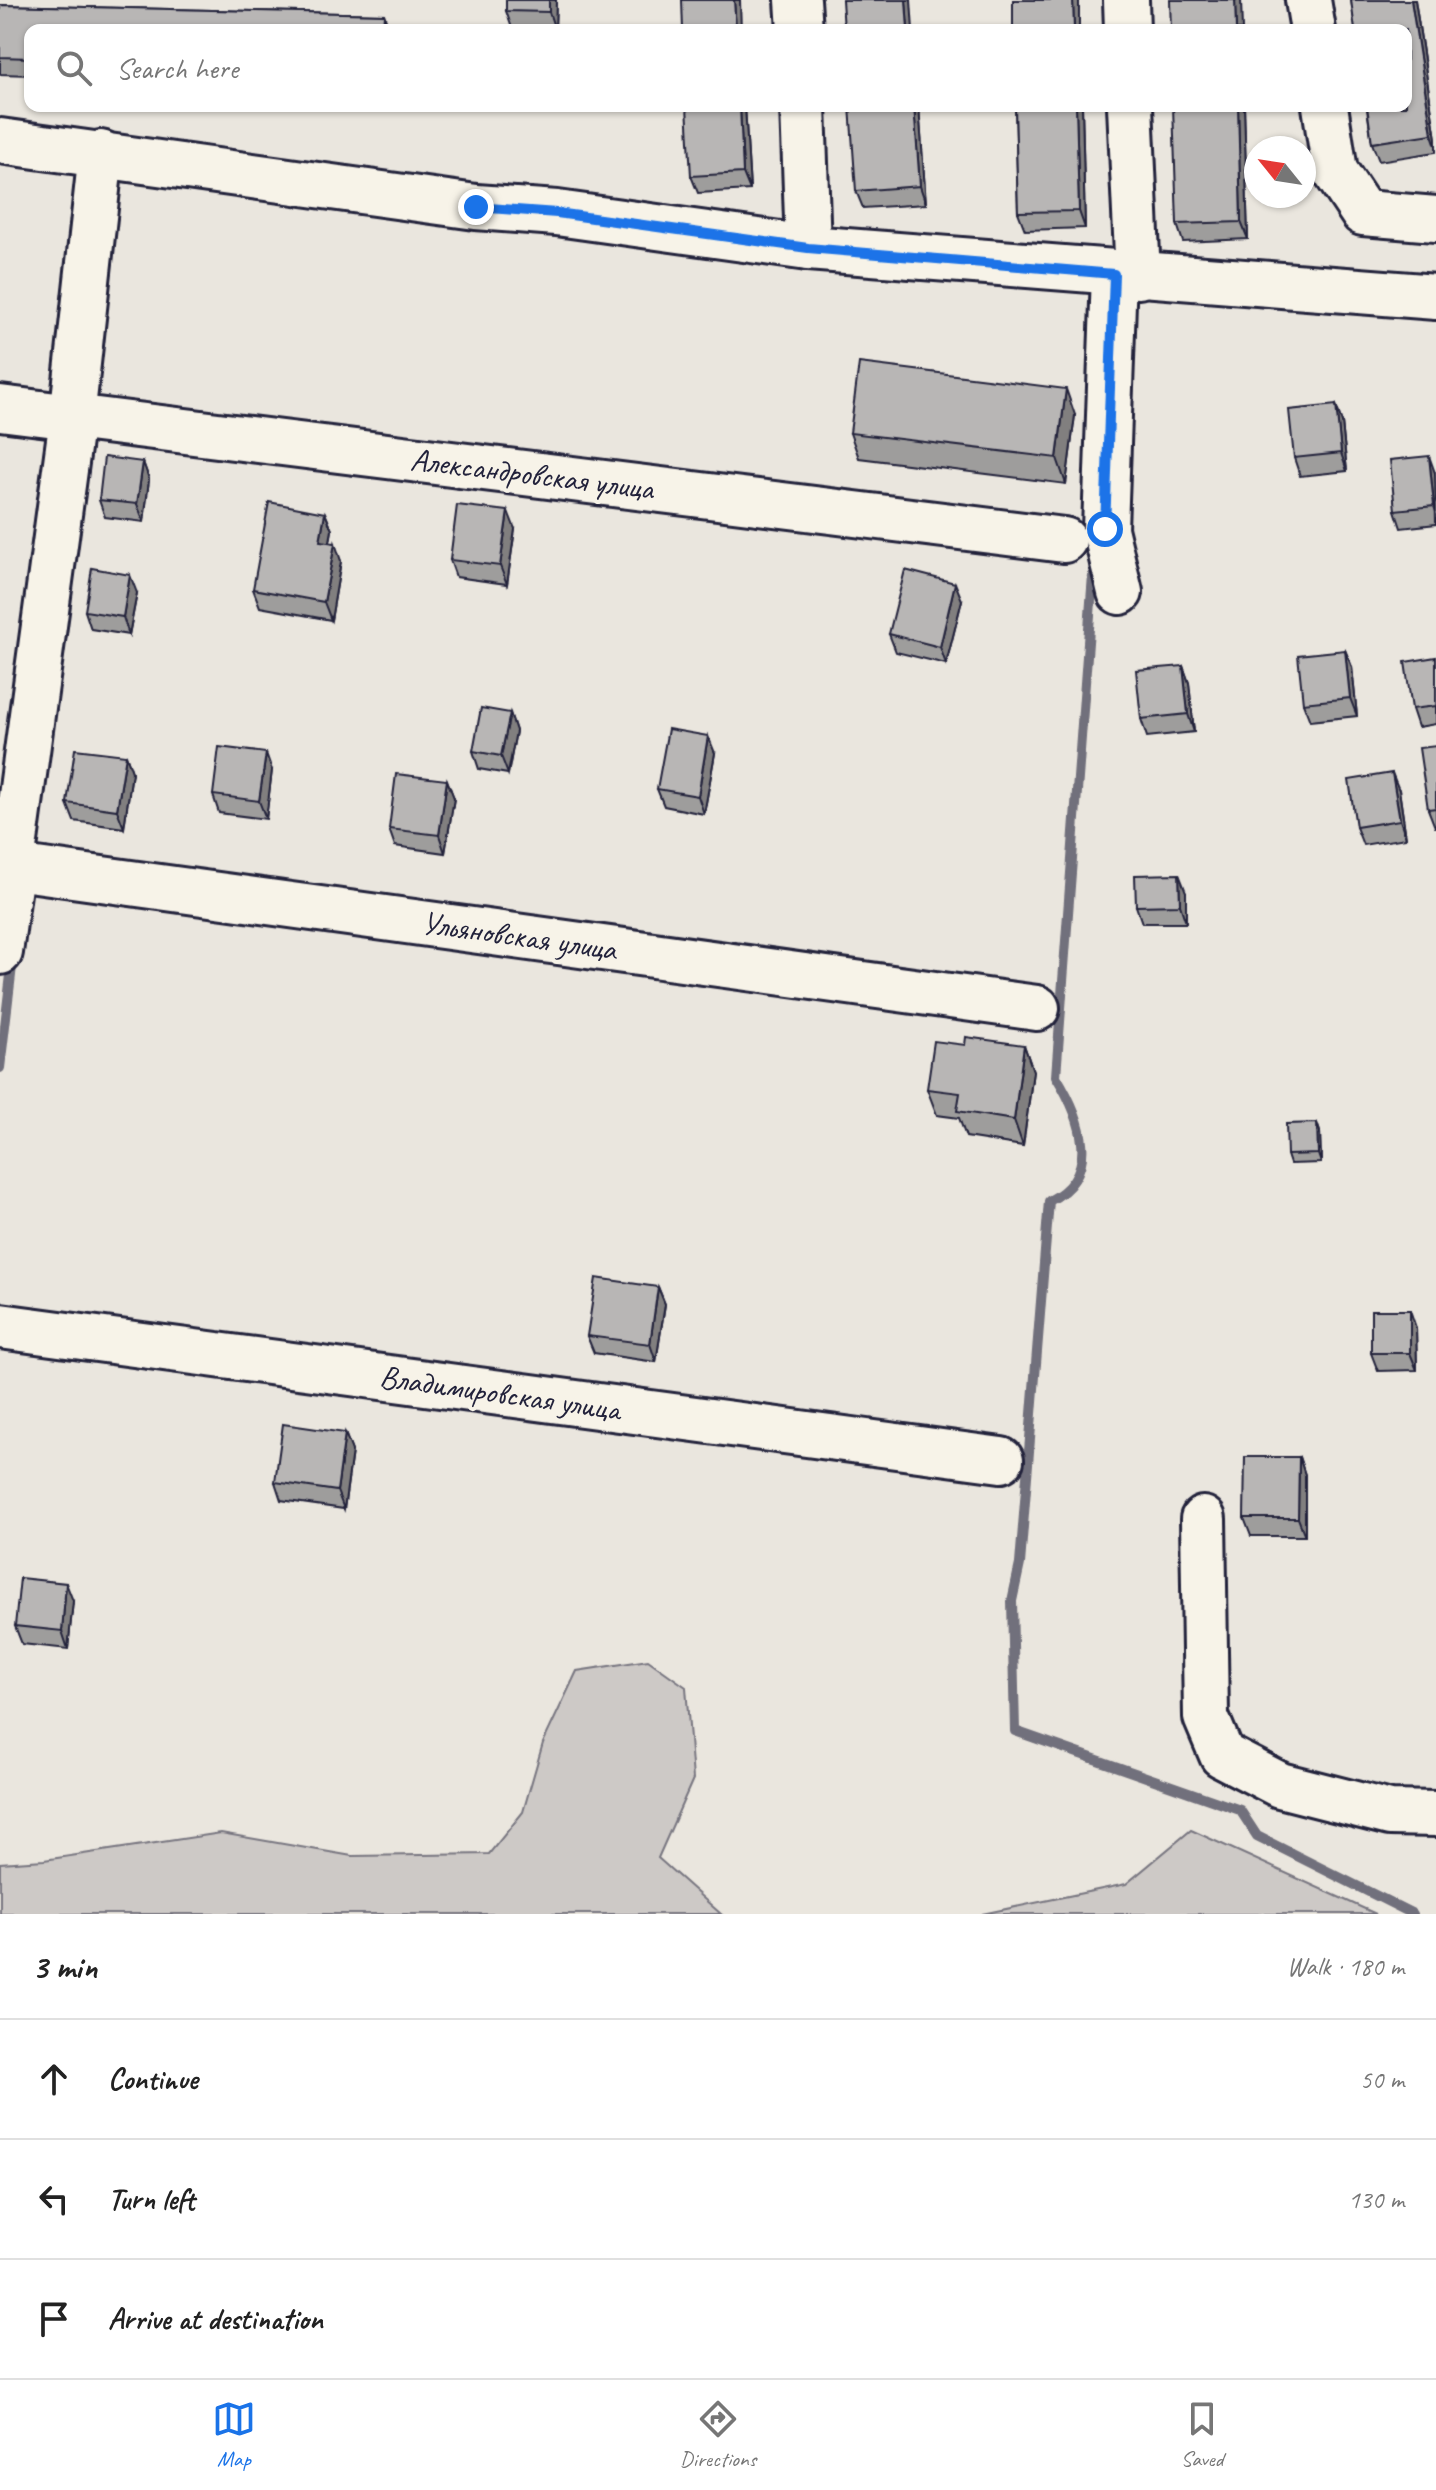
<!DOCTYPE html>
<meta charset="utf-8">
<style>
:root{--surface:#fff;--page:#f2f2f2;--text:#222;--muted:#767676;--line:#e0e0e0;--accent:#1a73e8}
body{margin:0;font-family:Caveat,sans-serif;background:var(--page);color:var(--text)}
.compass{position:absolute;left:1244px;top:136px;width:72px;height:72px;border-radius:50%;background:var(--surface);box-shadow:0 2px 6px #0004;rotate:300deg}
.stop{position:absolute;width:24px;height:24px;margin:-18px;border:6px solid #1a73e8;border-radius:50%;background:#fff}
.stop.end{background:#1a73e8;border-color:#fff;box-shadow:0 2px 8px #0008}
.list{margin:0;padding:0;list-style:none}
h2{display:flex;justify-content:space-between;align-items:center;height:104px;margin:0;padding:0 32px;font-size:34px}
h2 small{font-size:26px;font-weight:400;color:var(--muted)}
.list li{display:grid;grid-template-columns:52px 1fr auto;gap:24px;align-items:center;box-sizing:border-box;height:120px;padding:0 32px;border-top:2px solid var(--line)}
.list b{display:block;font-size:30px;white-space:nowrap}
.list em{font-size:26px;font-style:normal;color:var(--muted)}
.icon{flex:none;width:44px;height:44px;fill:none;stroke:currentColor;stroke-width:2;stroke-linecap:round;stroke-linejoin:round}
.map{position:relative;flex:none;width:1436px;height:1914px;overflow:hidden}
.search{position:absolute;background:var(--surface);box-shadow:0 2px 6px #0004;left:24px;right:24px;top:24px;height:88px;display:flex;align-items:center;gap:20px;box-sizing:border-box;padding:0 28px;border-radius:16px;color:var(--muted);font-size:30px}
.sheet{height:464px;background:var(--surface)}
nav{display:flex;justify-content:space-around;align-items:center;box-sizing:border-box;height:112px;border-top:2px solid var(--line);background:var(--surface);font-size:22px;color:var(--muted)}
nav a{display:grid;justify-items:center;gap:4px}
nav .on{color:var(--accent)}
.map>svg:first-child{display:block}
</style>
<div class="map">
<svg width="1436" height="1914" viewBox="0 0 1436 1914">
<rect width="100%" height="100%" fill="#eae6de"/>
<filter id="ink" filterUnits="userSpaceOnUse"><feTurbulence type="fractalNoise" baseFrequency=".0125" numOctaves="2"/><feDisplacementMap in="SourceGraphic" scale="16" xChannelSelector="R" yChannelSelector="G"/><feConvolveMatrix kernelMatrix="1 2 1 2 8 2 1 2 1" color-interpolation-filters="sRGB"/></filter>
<g filter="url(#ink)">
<g fill="#cdc9c6" stroke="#787680" stroke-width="2">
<polygon points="648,1660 686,1687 693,1779 658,1858 721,1914 0,1914 0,1863 44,1860 221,1833 352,1856 489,1854 523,1812 543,1743 577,1671"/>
<polygon points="1191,1830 1376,1914 982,1914 1126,1884"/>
</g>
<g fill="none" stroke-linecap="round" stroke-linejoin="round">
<g stroke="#716f7b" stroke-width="10">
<path d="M1094,561L1056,1076C1081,1117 1103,1174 1049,1201L1020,1564L1012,1601L1015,1731L1240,1810L1257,1836L1413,1914"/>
<polyline points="0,1068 13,958"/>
</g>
<defs>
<g id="minor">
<polyline points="798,0 800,30"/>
<polyline points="1126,0 1127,30"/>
<polyline points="1308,0 1313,30"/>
<polyline points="803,106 808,248"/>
<polyline points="1130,106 1138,276"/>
<polyline points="1325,106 1335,171 1363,213 1436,219"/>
<polyline points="0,141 476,207 557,213 808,248 1436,297"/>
<polyline points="1114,274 1105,529 1120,592"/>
<polyline points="0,408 1064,540"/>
<polyline points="0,865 1037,1008"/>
<polyline points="0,952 72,418 101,153"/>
<polyline points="0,1326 1001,1460"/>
<polyline points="1203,1519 1206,1717 1222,1755 1280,1785 1390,1813 1436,1814"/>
</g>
</defs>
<use href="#minor" stroke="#22223b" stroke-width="50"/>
<use href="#minor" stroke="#f7f3e8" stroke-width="44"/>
</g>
<g fill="#9e9d9c" stroke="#22223b" stroke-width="2">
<polygon points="556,0 555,30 512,28 506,11"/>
<polygon points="1351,0 1415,0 1436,139 1436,152 1379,161 1372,143"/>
<polygon points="0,5 384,14 389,30 30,30 30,75 0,74"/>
<polygon points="745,106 750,190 698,193 691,176"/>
<polygon points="919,106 926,204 863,208 856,191"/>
<polygon points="1015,106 1082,106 1085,228 1025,230 1018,212"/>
<polygon points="1244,106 1248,239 1183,242 1177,224"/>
<polygon points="1336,405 1342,423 1347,471 1300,476 1294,458"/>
<polygon points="1075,415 1066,484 859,458 850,433"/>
<polygon points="143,462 149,479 144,522 105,517 99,500"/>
<polygon points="1435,473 1436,524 1401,528 1395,510"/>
<polygon points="325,513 332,530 330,542 341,561 331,620 260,607 253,589"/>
<polygon points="515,529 507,584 456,577 450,560"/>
<polygon points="137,593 129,635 91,629 85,611"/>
<polygon points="962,600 946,664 896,652 889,634"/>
<polygon points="1345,650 1352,667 1357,716 1310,721 1303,703"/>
<polygon points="1436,657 1436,724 1418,727 1412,709"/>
<polygon points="1183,666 1189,683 1194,732 1147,737 1141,719"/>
<polygon points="510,713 516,731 508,774 479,769 473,751"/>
<polygon points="1436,746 1436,827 1435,827 1428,809"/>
<polygon points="715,753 704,814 664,806 657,789"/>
<polygon points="126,755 132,772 124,828 74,821 67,803"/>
<polygon points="272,770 266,819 219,813 213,795"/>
<polygon points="447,780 454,798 445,853 395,846 389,829"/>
<polygon points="1399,790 1406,838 1363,845 1356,827"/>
<polygon points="1186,892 1186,923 1142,923 1136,906"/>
<polygon points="965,1045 1024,1045 1033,1071 1023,1146 966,1137 959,1118 937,1115 927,1089"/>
<polygon points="1317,1123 1320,1132 1321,1163 1290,1164 1287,1155"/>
<polygon points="658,1287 665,1304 656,1362 594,1353 587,1336"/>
<polygon points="1416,1328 1417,1370 1378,1371 1371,1353"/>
<polygon points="345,1433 352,1451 344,1509 281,1500 275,1482"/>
<polygon points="1299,1457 1305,1475 1305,1536 1251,1536 1244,1518"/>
<polygon points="73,1601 68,1649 22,1644 15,1626"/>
</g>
<g fill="#817f7f" stroke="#22223b" stroke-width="2">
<polygon points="549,0 556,0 555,30 549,12"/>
<polygon points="734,0 740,0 741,30 736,30"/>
<polygon points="906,0 911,0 913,30 908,30"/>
<polygon points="1073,0 1079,0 1079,30 1074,30"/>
<polygon points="1235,0 1241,0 1242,30 1236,30"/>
<polygon points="1411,0 1415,0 1436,139 1436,146 1432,134"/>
<polygon points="384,14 389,30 383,30"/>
<polygon points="740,106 745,106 750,190 743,173"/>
<polygon points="914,106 919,106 926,204 920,186"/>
<polygon points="1076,106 1082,106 1085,228 1079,211"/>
<polygon points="1238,106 1244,106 1248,239 1241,222"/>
<polygon points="1066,389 1075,415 1066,484 1057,458"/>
<polygon points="1336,405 1342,423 1347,471 1341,453"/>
<polygon points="1429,456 1435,473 1436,512 1434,506"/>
<polygon points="143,462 149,479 144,522 137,504"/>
<polygon points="508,511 515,529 507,584 500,566"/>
<polygon points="325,513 332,530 327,558 320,541"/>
<polygon points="335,543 341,561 331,620 324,602"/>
<polygon points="130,575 137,593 129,635 123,617"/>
<polygon points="955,583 962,600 946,664 940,647"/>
<polygon points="1345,650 1352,667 1357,716 1350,698"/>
<polygon points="1183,666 1189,683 1194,732 1188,714"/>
<polygon points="510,713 516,731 508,774 501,756"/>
<polygon points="708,736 715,753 704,814 698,796"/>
<polygon points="266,753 272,770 266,819 259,801"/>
<polygon points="126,755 132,772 124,828 117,810"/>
<polygon points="1392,773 1399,790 1406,838 1400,820"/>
<polygon points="447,780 454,798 445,853 439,835"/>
<polygon points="1179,874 1186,892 1186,923 1180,905"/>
<polygon points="1024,1045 1033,1071 1023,1146 1014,1120"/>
<polygon points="1317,1123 1320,1132 1321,1163 1318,1154"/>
<polygon points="658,1287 665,1304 656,1362 650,1344"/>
<polygon points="1410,1310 1416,1328 1417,1370 1410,1353"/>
<polygon points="345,1433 352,1451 344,1509 337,1491"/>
<polygon points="1299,1457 1305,1475 1305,1536 1298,1518"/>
<polygon points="66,1583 73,1601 68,1649 62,1631"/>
</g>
<g fill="#b8b6b5" stroke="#22223b" stroke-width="2">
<polygon points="506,0 549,0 549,12 506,11"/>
<polygon points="682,0 734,0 736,30 683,30"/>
<polygon points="842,0 906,0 908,30 844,30"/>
<polygon points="1013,0 1073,0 1074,30 1013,30"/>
<polygon points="1170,0 1235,0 1236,30 1171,30"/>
<polygon points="1351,0 1411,0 1432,134 1372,143 1367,106 1406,106 1406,30 1355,30"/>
<polygon points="0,5 384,14 383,30 30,30 30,58 0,57"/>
<polygon points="687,106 740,106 743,173 691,176"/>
<polygon points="850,106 914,106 920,186 856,191"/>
<polygon points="1015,106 1076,106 1079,211 1018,212"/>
<polygon points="1173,106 1238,106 1241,222 1177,224"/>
<polygon points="859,363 1066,389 1057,458 850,433"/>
<polygon points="1336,405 1341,453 1294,458 1289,410"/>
<polygon points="1429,456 1434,506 1395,510 1390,460"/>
<polygon points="104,457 143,462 137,504 99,500"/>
<polygon points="269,502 325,513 320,541 335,543 324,602 253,589"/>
<polygon points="457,505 508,511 500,566 450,560"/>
<polygon points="92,568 130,575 123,617 85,611"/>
<polygon points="905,570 955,583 940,647 889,634"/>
<polygon points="1345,650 1350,698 1303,703 1298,655"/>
<polygon points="1436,657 1436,706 1412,709 1405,662"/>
<polygon points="1183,666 1188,714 1141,719 1136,670"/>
<polygon points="481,708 510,713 501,756 473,751"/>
<polygon points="668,729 708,736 698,796 657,789"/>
<polygon points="1436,746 1436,808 1428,809 1419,748"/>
<polygon points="219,747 266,753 259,801 213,795"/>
<polygon points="75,749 126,755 117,810 67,803"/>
<polygon points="1392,773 1400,820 1356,827 1349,780"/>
<polygon points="396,774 447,780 439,835 389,829"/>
<polygon points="1179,874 1180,905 1136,906 1135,875"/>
<polygon points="966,1037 1024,1045 1014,1120 957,1111 960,1093 927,1089 934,1041 965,1045"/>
<polygon points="1317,1123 1318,1154 1287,1155 1286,1124"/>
<polygon points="596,1278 658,1287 650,1344 587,1336"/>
<rect x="1371" y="1310" width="39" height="43"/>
<polygon points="283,1424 345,1433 337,1491 275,1482"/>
<polygon points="1245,1457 1299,1457 1298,1518 1244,1518"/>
<polygon points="20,1578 66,1583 62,1631 15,1626"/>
</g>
</g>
<g fill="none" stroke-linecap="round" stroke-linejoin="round" filter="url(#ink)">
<polyline stroke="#1a73e8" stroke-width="10" points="476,207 557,213 808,248 1114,274 1105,529"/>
</g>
<g text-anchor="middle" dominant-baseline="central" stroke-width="8" stroke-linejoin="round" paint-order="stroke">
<g font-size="32" fill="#22223b" stroke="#f7f3e8">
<text transform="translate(532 474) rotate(7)">Александровская улица</text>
<text transform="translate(519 936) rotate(8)">Ульяновская улица</text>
<text transform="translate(500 1393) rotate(8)">Владимировская улица</text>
</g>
</g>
</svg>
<svg class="compass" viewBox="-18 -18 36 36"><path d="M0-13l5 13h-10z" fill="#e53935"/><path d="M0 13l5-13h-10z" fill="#767676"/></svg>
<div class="stop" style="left:1105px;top:529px"></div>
<div class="stop end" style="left:476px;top:207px"></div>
<div class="search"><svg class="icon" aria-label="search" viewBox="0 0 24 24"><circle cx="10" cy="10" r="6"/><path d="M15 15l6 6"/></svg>Search here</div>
</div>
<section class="sheet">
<h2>3 min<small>Walk · 180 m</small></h2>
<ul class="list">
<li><svg class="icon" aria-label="ahead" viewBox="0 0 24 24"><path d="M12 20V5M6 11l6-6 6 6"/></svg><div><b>Continue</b></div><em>50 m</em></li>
<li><svg class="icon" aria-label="left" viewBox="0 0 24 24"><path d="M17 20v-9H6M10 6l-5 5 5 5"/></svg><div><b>Turn left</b></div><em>130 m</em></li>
<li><svg class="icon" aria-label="arrive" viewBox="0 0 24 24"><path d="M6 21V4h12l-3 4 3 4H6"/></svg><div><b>Arrive at destination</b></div></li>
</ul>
</section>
<nav>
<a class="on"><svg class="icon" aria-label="map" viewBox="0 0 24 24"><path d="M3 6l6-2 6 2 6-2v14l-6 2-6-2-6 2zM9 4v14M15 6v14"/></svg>Map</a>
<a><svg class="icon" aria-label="directions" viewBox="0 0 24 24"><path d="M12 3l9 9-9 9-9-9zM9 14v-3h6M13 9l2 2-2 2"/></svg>Directions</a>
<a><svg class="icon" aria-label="saved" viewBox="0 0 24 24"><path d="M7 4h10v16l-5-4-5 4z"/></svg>Saved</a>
</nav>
